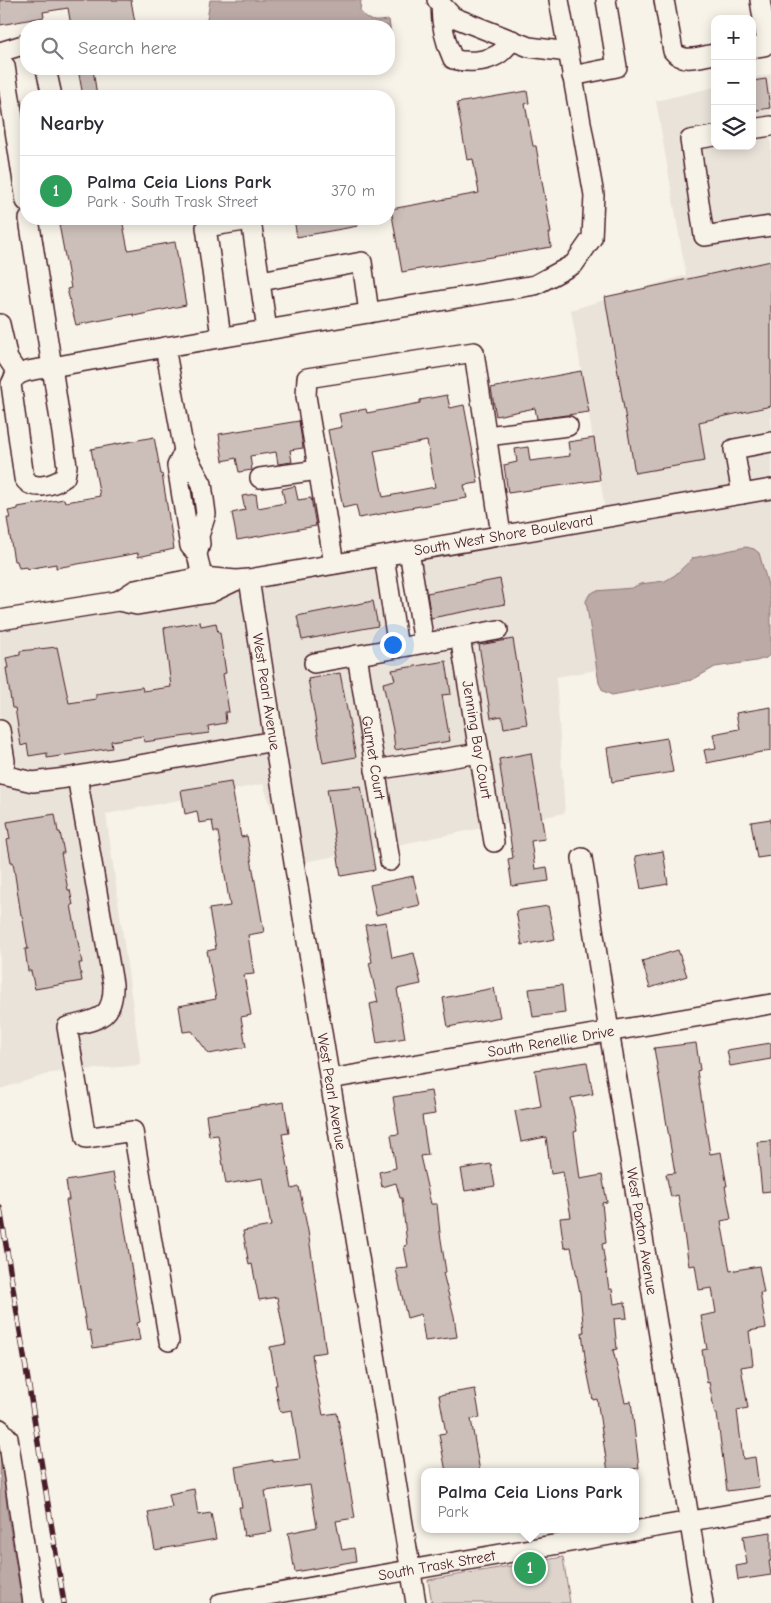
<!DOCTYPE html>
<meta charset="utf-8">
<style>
:root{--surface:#fff;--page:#f2f2f3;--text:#2b2b33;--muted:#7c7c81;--line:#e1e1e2;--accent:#d93025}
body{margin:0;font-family:"Comic Neue",sans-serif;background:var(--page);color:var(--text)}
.controls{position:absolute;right:15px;top:15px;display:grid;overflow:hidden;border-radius:10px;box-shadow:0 2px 12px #0003}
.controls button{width:45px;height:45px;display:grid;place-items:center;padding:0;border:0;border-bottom:1px solid var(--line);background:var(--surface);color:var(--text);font:25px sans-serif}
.you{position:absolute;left:392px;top:644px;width:18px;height:18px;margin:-12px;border:4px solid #fff;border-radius:50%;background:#1a73e8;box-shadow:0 0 0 8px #1a73e833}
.badge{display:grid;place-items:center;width:32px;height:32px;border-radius:50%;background:var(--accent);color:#fff;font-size:16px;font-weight:700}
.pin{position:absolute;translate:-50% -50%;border:2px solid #fff;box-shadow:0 1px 5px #0006}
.popup{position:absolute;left:421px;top:1468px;width:218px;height:65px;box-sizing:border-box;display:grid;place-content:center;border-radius:10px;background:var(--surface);filter:drop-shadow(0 1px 4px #0005);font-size:16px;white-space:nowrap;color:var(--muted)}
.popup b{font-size:19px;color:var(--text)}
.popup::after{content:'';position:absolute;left:50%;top:100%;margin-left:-10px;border:10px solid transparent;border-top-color:var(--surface)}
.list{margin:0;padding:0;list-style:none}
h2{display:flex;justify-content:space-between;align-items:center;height:65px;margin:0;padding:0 20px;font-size:21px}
h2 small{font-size:16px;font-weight:400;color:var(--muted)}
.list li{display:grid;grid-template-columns:32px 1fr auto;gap:15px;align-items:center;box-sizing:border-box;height:70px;padding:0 20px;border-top:1px solid var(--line)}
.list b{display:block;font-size:19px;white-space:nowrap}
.list p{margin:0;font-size:16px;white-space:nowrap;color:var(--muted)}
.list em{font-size:16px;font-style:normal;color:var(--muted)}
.icon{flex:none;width:28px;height:28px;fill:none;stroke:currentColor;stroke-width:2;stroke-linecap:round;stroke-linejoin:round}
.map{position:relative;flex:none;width:771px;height:1603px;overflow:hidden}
.search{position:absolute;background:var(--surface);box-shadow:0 2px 12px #0003;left:20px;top:20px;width:375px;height:55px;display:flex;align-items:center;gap:12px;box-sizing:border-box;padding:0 18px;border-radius:20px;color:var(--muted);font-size:19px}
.panel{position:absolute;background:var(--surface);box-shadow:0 2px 12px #0003;left:20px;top:90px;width:375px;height:135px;border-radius:20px}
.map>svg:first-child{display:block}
</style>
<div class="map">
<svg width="771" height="1603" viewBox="0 0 771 1603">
<rect width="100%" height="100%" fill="#f7f3e8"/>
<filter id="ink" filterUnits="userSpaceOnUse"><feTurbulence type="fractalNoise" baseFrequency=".02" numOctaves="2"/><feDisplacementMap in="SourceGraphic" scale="10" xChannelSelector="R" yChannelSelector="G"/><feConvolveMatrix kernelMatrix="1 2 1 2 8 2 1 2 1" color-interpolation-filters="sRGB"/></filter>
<g filter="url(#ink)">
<g fill="#eae3da">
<polygon points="771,74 771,480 605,509 571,310 686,275 656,101 715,87 715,146 752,146 752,78"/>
<polygon points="771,498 771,604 763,564 693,558 675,575 665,581 640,584 632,588 595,591 589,595 586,602 597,670 556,677 565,813 502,825 471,643 509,636 506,620 432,633 420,558"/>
<polygon points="376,566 387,641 303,657 306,673 349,666 378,848 304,862 260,586"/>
<polygon points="238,589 241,590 279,830 263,784 106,814 141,1065 51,1073 0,1089 0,629 113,610 115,613 120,610"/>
<polygon points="452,647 468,746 383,760 368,662"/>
<polygon points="471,763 482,828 397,845 386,777"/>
</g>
<polygon fill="#ded4cc" stroke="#947a7c" points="563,1557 570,1603 432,1603 428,1580"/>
<g fill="#bcaaa7" stroke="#8e7275">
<path d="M210,0H361L360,11C370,24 375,21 389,20L393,49H389V26H206Z"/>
<polygon points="746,547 754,549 759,553 768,585 771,604 771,654 766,658 756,661 715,667 692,680 612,695 603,691 599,683 586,601 589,595 595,591 632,588 640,584 665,581 675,575 693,558"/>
<polygon points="0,1449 2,1454 7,1509 22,1603 0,1603"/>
</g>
<g fill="#ccbfb9" stroke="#4a1f2b" fill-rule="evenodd">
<polygon points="0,0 131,0 135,23 130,24 131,26 71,26 68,8 43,12 44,17 0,25"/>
<polygon points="78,69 93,69 97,96 83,96"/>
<polygon points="766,79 770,108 752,111 752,81"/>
<polygon points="527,91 529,103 525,104 533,146 536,146 551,233 549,233 551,247 402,272 391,209 479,193 473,159 467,160 457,103"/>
<polygon points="58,219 122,219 128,250 175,242 186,305 148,313 134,316 134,314 76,325 67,289 71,288"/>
<polygon points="294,219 357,219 358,226 297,237"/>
<polygon points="771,261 771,406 699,422 705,461 635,473 605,297"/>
<polygon points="581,371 589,412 537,419 535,408 496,416 491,388"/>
<path d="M447,395L450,408L464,405L476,469L478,483L464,485L467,498L386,512V513L359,518L356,505L343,508L328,430L342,427L339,414L366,409L367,413L420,403V400ZM427,441L435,487L383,497L374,451Z"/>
<polygon points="299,421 303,448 290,450 292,462 278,464 276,452 250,456 252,470 239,472 236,458 223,461 219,434"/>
<polygon points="154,437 161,474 162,474 174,549 138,557 138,553 56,568 56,564 27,569 27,567 19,568 17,561 14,561 7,518 10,518 8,511 18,509 18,507 64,499 65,502 72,501 100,496 91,449"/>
<polygon points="594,438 600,480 508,493 504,465 517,462 515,449 528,447 530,461 570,456 568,442"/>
<polygon points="295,486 298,500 311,498 316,526 237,540 232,513 245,510 242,496 256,494 258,508 285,503 282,489"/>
<polygon points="500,579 505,604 431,618 427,593"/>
<polygon points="373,601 378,626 302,640 297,616"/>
<polygon points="200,622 201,626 216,623 218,633 220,633 226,673 223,674 229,712 225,712 226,723 208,726 209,733 144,742 143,736 111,741 112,748 47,758 47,753 29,756 27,744 21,746 15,708 12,708 6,668 8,668 6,658 20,655 20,651 57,647 69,703 96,699 96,694 142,687 143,691 171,687 164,628"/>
<polygon points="513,639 527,724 504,728 502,716 491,718 479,645"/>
<polygon points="446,661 451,694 442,695 450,741 395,750 393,730 383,683 395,680 392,670"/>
<polygon points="340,673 356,757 323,763 308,679"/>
<polygon points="771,707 771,750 707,763 704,750 716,748 713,734 739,729 736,713"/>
<polygon points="667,738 673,772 612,782 607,748"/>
<polygon points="531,753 545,839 531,841 535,869 547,867 549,881 512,886 508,859 513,858 499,759"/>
<polygon points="231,782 241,837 247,836 264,932 248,935 254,974 244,975 251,1015 241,1017 246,1047 209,1054 192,1031 183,1032 179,1006 216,999 207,951 216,949 209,909 230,906 218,832 214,832 212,821 199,823 197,811 185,814 181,790"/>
<polygon points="361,786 375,870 341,876 327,789"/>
<polygon points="55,814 58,832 60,832 64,853 61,853 68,890 70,890 73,905 71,905 82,963 79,963 82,981 35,989 31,971 28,971 25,949 28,949 22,915 21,915 13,862 11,862 7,840 10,839 7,822"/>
<polygon points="771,819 771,856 757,858 751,822"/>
<polygon points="663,851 668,884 641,889 635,856"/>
<polygon points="413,876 420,905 376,915 370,885"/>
<polygon points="548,906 555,939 522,945 516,911"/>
<polygon points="386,922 392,958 414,953 421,984 397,989 405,1038 377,1043 370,1004 378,1002 369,963 372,962 365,925"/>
<polygon points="678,950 687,976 650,988 642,961"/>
<polygon points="562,985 565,1013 533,1017 529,989"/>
<polygon points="494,988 500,1017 448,1027 443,998"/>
<polygon points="696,1043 700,1070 697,1071 710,1154 721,1152 727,1186 725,1186 731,1219 721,1221 730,1271 759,1266 764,1293 760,1293 766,1328 749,1331 753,1365 741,1367 748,1408 737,1410 743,1459 755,1457 759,1487 727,1491 717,1414 715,1414 709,1382 707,1383 702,1350 707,1349 701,1316 716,1313 712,1288 699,1290 695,1265 689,1266 678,1195 671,1197 666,1174 675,1173 654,1048"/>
<polygon points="771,1043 771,1059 730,1066 727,1050"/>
<polygon points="587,1062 593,1094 571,1098 577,1131 574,1132 580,1179 602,1175 607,1202 602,1203 606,1243 602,1244 609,1289 612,1289 614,1304 625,1302 627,1318 614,1319 617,1349 613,1350 625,1402 631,1401 639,1468 613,1472 608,1472 597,1399 593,1400 586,1365 582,1332 584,1332 580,1293 571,1247 564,1248 560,1218 571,1217 563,1172 551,1174 546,1137 521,1142 515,1111 541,1106 535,1070"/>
<polygon points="431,1091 435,1114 422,1116 428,1155 420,1156 431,1204 437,1204 440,1233 446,1272 443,1273 454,1316 457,1337 425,1341 421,1314 407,1318 396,1269 408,1268 404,1246 407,1245 402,1198 400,1198 396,1183 382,1187 379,1172 396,1168 391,1135 399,1134 393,1097"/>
<polygon points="284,1102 289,1133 282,1134 292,1189 299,1187 308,1231 326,1352 312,1354 314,1368 323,1415 337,1413 355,1518 336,1521 342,1550 354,1548 356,1561 295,1572 288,1533 317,1527 310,1485 265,1491 272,1532 244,1536 239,1507 242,1507 235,1467 273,1460 273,1462 300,1459 292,1410 280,1412 275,1385 277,1385 270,1347 286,1344 277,1297 259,1300 252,1264 249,1265 243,1231 271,1226 263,1178 226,1184 218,1135 209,1136 206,1115"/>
<polygon points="771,1141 771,1191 762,1192 757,1142"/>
<polygon points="491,1164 495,1186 465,1191 461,1169"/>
<polygon points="113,1173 117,1191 119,1191 140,1322 137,1323 140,1340 93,1348 90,1330 87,1331 82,1301 66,1200 69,1200 66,1181"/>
<polygon points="475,1389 480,1418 471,1419 480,1472 446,1472 439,1434 446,1433 439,1395"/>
<polygon points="194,1489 198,1515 211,1513 216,1539 155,1550 148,1512 172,1507 169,1494"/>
<polygon points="771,1532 771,1561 769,1561 771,1575 738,1580 736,1566 747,1564 743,1536"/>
</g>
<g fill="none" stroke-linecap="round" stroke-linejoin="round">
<defs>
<g id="minor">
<polyline points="437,0 453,17 529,47 568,52"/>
<path d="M664,0L673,51C683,64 701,56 715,54"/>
<path d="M441,4C441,23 445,42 453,59C466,63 485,62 497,55C503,52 508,45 512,40"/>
<polyline points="752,48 764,46 767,43 760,0"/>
<polyline points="0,52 26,44"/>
<polyline points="0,62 5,66 26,201"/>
<polyline points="46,69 52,96"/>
<polyline points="572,76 617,67 606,0"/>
<polyline points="752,129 771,126"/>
<polyline points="715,136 690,140 704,236 771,226"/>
<polyline points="29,219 52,367 165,347"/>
<polyline points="261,281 362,262 369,313"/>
<polyline points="0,324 8,359 18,374"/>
<polyline points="221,337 206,227 251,220 267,330"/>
<path d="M52,367L67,466L65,477C54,485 32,492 24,478L11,384C16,369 38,370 52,367Z"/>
<polyline points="487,436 568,426"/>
<polyline points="184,451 165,347 535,285 574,264 592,238 594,195 559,0"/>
<polyline points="260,478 318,470"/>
<polyline points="742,494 734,449 771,442"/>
<polyline points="409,551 424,643"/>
<polyline points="197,554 190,546 177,466 184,451 202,484 206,514 199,536 200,544 197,554 202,577"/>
<polyline points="384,556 398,648"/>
<polyline points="334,564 306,396 307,378 474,352 501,535"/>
<path id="s1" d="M249,579L274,741L416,1603"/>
<path id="s2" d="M118,601L135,590L202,577L236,580L249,579L771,489"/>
<polyline points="0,620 118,601 137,605 210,593 235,581"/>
<path id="s3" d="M460,637L494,842"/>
<path id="s4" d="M357,655L390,861"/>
<polyline points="314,663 498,630"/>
<polyline points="0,730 5,761 3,775 0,773"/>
<polyline points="375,770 479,753"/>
<polyline points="3,775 33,782 66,778 274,741"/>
<path d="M77,776L113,984C114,1020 97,1019 67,1027L86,1138L133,1131L169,1341"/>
<path id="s5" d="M582,858L609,1031L703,1603"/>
<path id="s6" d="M330,1079L771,1004"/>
<polyline points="0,1429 8,1438 33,1603"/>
<path id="s7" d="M221,1603L771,1507"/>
</g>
</defs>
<use href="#minor" stroke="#4a1f2b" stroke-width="22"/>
<use href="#minor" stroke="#f7f3e8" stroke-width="19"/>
<defs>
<polyline id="rail" points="0,1208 64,1603"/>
</defs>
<use href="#rail" stroke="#4a1f2b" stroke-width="5.5"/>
<use href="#rail" stroke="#f7f3e8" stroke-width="4" stroke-dasharray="11" stroke-linecap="butt"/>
</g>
</g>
<g text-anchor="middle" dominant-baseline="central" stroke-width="5" stroke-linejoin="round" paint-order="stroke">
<g font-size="15" fill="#4a1f2b" stroke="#f7f3e8">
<text stroke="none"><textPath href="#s2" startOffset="394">South West Shore Boulevard</textPath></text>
<text stroke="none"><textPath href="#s1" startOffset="114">West Pearl Avenue</textPath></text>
<text stroke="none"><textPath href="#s3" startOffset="104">Jenning Bay Court</textPath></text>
<text stroke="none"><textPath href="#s4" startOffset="104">Gurnet Court</textPath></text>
<text stroke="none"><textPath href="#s6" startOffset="224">South Renellie Drive</textPath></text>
<text stroke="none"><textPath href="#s1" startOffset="519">West Pearl Avenue</textPath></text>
<text stroke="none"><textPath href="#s5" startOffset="378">West Paxton Avenue</textPath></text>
<text stroke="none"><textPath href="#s7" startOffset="219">South Trask Street</textPath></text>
</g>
</g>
</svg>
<div class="controls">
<button>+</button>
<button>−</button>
<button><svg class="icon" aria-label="layers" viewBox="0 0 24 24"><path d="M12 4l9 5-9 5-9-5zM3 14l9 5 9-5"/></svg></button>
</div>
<div class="you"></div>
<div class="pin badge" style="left:530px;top:1568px;background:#2e9e5b">1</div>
<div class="popup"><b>Palma Ceia Lions Park</b>Park</div>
<div class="search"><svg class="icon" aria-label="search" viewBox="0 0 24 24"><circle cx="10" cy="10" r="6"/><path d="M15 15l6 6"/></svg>Search here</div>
<section class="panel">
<h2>Nearby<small></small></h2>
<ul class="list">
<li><span class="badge" style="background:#2e9e5b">1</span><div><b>Palma Ceia Lions Park</b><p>Park · South Trask Street</p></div><em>370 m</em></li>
</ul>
</section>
</div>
